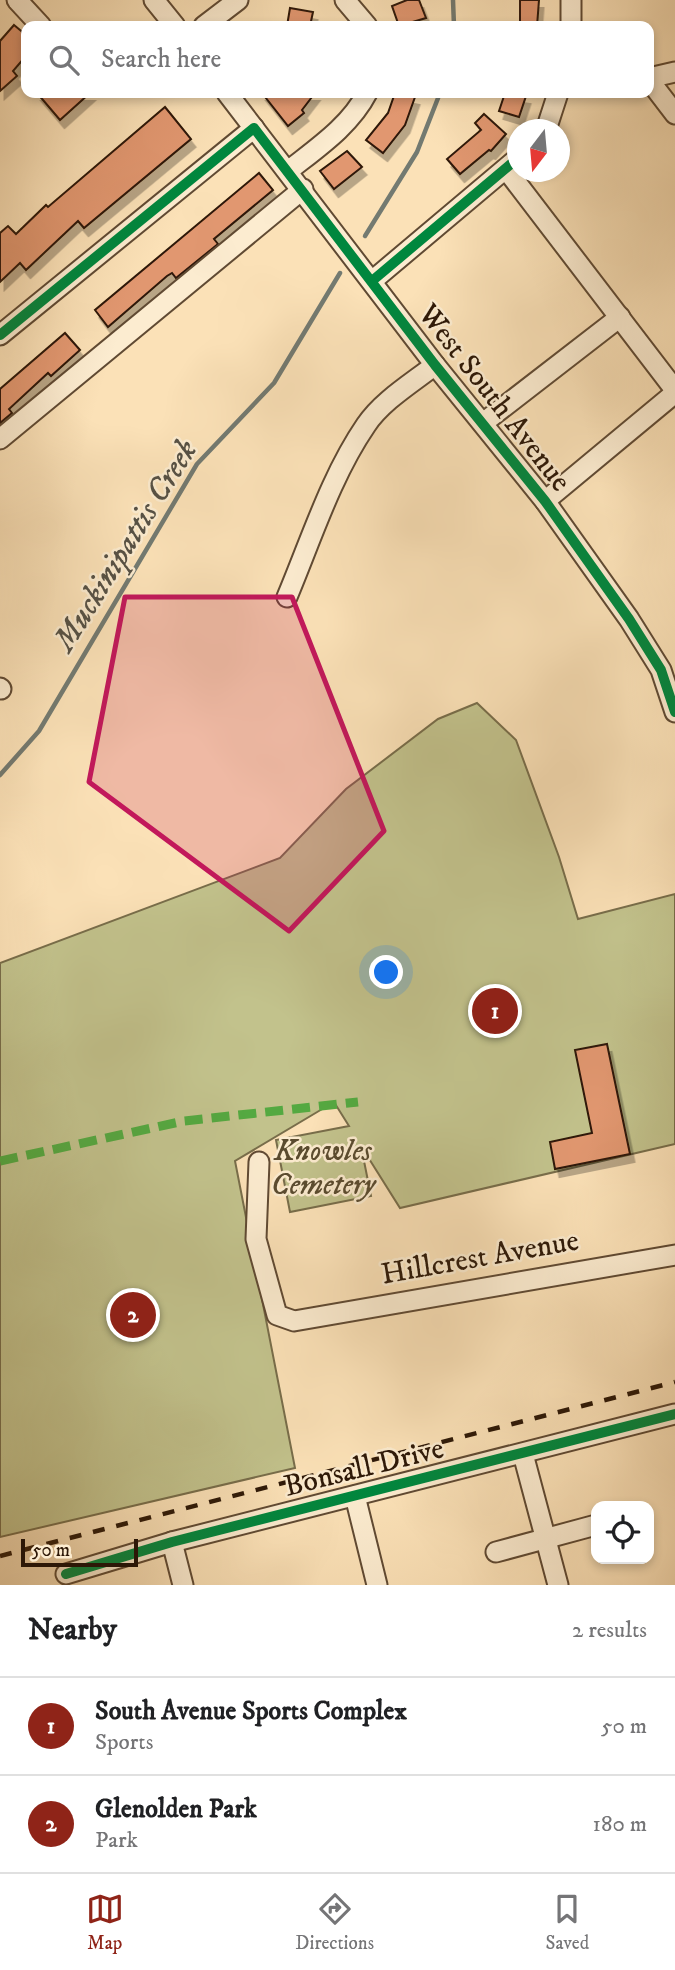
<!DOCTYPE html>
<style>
:root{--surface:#fff;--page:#f6f6f6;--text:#202124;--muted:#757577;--line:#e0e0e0;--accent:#8f2418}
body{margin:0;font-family:"IM FELL DW Pica",serif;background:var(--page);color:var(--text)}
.controls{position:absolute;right:21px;bottom:21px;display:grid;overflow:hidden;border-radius:14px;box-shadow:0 4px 10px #0003}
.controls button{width:63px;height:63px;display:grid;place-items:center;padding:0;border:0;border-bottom:2px solid var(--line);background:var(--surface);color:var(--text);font:35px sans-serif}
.compass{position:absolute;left:507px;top:119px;width:63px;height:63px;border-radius:50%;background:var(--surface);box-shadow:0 4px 10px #0003;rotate:196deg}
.scale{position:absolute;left:21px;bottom:18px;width:117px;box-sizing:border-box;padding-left:7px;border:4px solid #2d1807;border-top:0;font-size:19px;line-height:24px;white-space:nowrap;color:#2d1807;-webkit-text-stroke:5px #fcecd0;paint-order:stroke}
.you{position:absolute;left:387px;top:973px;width:24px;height:24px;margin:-18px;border:5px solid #fff;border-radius:50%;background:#1a73e8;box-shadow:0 0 0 10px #1a73e833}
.badge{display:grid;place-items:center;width:46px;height:46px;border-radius:50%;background:var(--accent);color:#fff;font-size:23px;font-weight:700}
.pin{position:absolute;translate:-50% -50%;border:4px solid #fff;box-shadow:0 2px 7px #0006}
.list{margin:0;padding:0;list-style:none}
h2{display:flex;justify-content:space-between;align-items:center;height:91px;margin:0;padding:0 28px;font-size:30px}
h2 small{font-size:23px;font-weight:400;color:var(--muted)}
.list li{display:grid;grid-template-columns:46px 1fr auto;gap:21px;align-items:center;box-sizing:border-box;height:98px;padding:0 28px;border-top:2px solid var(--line)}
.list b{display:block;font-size:26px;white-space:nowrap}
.list p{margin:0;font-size:23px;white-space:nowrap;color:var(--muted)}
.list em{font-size:23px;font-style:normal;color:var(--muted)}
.icon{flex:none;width:38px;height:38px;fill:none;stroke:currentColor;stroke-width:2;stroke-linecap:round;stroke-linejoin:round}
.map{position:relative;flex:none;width:675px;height:1585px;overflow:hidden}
.search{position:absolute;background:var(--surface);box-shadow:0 4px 10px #0003;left:21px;right:21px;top:21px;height:77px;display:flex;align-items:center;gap:18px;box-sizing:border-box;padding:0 24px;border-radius:14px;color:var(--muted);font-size:26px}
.sheet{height:287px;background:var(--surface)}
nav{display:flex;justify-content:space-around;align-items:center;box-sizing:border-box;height:98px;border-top:2px solid var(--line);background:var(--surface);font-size:19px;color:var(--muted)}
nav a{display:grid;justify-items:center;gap:4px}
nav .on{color:var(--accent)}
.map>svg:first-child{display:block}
</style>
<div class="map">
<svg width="675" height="1585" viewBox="0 0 675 1585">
<defs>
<filter id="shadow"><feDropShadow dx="4.5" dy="8" stdDeviation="0" flood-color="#0004"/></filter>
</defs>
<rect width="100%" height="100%" fill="#fbe1b7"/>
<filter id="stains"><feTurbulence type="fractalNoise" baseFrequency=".00286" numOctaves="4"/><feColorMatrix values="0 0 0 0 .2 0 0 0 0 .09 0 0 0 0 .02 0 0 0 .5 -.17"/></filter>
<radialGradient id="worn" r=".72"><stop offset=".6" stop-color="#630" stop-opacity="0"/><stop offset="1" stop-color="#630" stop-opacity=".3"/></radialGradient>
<polygon fill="#c2c28c" stroke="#786d4a" stroke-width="2" points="477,703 516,740 559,857 578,919 675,894 675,1144 400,1208 361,1146 371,1196 290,1212 276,1140 349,1126 334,1102 235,1161 295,1468 0,1537 0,963 280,858 346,789 438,719"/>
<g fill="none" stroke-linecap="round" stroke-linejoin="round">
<g stroke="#737a71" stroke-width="4.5">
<polyline points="453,0 454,26"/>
<polyline points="365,236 417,152 440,93"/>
<polyline points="0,775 39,731 197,464 274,383 340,273"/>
</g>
</g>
<g fill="#e1976f" stroke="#2d1807" stroke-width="2" filter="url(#shadow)">
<polygon points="407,0 419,0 426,18 399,26 392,6"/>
<polygon points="520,0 539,0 537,26 520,26"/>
<polygon points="290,8 313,12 310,26 287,26"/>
<polygon points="14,25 26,35 26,56 13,71 17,76 0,91 0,41"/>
<polygon points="37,93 90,93 60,120"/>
<polygon points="262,93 315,93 302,110 304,113 288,126"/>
<polygon points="395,93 415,97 405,125 383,153 366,140 388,113"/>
<polygon points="505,93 526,96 519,117 499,111"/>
<polygon points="165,107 191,139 84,228 78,221 26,270 20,263 0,282 0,233 8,226 16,234 46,205 48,207"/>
<polygon points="484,114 506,134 491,151 489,150 460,174 447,159 481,130 475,123"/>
<polygon points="347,151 362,167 334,189 320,171"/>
<polygon points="259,173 273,190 214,239 218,244 176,278 172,273 167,276 108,327 95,310"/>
<polygon points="65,333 80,350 51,376 48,373 9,409 12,413 0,423 0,389"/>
<polygon points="607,1044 630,1154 555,1169 550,1142 592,1133 575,1050"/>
</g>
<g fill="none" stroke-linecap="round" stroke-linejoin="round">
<defs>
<g id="minor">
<polyline points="17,0 41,26"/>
<polyline points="154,0 175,26"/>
<polyline points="345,0 367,26"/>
<polyline points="571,0 571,26"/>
<polyline points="204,26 238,0"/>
<polyline points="649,78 675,72"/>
<polyline points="649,80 675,114"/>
<polyline points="227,93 435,365 545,501 629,619 661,670 675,712"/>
<polyline points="546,130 558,93"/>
<polyline points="506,169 675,390"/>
<path d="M288,171C317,148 350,126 367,93"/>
<polyline points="372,281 518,158"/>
<polyline points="0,335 254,128"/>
<polyline points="483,423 620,317"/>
<polyline points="0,439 303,189"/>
<polyline points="545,501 675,393"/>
<path d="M287,597C311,540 331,476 366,425C382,401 412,383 435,365"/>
<polyline points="0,688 1,689"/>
<polyline points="259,1162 256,1239 277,1315 294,1321 675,1255"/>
<polyline points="523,1454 558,1585"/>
<polyline points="355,1496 377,1585"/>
<polyline points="172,1542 183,1585"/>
<polyline points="496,1552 596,1525"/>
<polyline points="66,1574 172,1542 675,1414"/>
</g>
</defs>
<use href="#minor" stroke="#604a33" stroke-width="23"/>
<use href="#minor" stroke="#fcecd0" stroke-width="19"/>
<polyline stroke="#2d1807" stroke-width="4.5" stroke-dasharray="12 12" stroke-linecap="butt" points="0,1556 675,1382"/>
<polyline stroke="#54a941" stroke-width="9" stroke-dasharray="18 9" stroke-linecap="butt" points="0,1161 184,1121 358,1102"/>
<defs>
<g id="cycleway">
<polyline points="372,281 518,158"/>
<polyline points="0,335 254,128 435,365 545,501 629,619 661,670 675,712"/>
<polyline points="66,1574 172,1542 675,1414"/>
</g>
</defs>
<use href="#cycleway" stroke="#fcecd0" stroke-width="15"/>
<use href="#cycleway" stroke="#00873e" stroke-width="10"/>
</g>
<path fill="#c2185b" fill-opacity="0.2" stroke="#c2185b" stroke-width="5" stroke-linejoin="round" d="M125,597H292L384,831L289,931L89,782Z"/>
<g text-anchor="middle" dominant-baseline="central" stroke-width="5" stroke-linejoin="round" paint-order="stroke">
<g font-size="30" fill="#2d1807" stroke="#fcecd0">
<text transform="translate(494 398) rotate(52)">West South Avenue</text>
<text transform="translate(480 1258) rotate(-10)">Hillcrest Avenue</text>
<text transform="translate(364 1468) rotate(-14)">Bonsall Drive</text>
</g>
<g font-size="30" font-style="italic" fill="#5a4b2f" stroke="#fcecd0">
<text x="323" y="1151">Knowles<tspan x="323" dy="34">Cemetery</tspan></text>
</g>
<g font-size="32" font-style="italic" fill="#565145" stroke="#fcecd0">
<text transform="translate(126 546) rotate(-58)">Muckinipattis Creek</text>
</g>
</g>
<rect width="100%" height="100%" filter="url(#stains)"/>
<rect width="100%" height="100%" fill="url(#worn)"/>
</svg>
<div class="controls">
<button><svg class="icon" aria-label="locate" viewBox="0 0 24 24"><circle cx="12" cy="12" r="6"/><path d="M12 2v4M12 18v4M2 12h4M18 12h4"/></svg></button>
</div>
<svg class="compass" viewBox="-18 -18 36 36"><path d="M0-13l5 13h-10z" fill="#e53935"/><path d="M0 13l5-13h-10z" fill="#757577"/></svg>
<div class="scale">50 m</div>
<div class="you"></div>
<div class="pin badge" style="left:495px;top:1011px">1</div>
<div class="pin badge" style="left:133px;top:1315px">2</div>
<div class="search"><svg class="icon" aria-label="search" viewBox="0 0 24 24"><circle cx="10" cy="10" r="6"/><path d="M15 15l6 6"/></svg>Search here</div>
</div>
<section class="sheet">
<h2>Nearby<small>2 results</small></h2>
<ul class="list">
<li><span class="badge">1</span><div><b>South Avenue Sports Complex</b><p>Sports</p></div><em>50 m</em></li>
<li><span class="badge">2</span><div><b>Glenolden Park</b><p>Park</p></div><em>180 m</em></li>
</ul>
</section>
<nav>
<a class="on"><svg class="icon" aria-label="map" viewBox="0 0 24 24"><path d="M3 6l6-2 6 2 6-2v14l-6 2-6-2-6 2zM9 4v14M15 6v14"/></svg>Map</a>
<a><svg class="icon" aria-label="directions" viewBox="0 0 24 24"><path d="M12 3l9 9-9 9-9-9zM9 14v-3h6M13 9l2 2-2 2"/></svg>Directions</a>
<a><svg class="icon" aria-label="saved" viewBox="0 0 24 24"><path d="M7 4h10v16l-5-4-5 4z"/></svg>Saved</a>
</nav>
